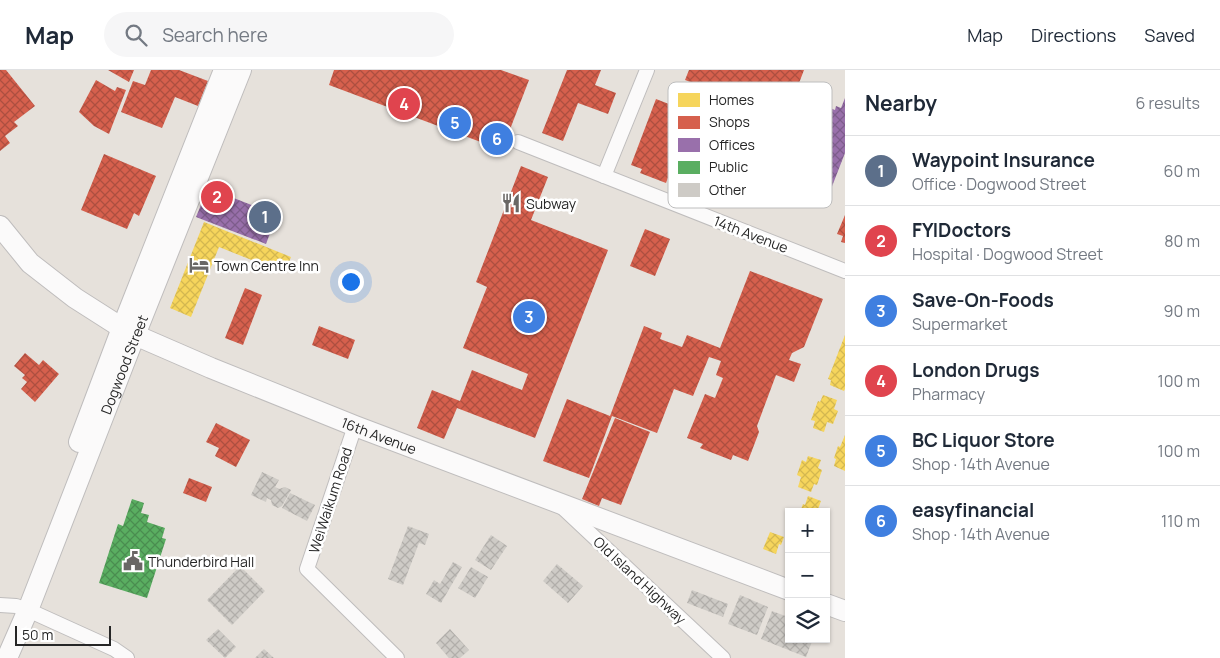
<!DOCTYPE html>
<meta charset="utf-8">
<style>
:root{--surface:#fff;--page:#f6f6f7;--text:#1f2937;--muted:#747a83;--line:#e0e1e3;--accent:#696765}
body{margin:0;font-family:Manrope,sans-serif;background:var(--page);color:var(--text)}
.controls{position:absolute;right:15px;bottom:15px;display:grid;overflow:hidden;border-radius:0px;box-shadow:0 1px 4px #0004}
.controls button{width:45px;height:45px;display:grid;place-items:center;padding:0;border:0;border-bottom:1px solid var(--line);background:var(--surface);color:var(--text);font:25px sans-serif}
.scale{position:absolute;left:15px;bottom:12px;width:96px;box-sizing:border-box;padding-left:5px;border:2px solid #262626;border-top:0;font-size:14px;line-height:18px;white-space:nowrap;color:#262626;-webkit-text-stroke:4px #fff;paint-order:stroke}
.you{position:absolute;left:350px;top:211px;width:18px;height:18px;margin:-12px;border:4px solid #fff;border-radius:50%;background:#1a73e8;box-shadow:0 0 0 8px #1a73e833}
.badge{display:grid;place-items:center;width:32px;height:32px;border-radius:50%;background:var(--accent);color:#fff;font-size:16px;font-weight:700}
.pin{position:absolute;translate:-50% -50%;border:2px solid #fff;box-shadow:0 1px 5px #0006}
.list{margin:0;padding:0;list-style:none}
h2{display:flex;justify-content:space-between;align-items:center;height:65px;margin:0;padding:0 20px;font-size:21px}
h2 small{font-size:16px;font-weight:400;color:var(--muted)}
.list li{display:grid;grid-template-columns:32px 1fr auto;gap:15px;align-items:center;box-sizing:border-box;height:70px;padding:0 20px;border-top:1px solid var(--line)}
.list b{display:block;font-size:19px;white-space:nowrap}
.list p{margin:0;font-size:16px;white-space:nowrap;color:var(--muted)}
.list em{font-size:16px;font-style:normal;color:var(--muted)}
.icon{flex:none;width:28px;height:28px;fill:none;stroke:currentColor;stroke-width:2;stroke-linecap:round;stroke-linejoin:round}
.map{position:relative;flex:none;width:845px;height:588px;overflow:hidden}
header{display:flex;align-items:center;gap:30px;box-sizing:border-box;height:70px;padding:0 25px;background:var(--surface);border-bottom:1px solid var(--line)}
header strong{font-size:24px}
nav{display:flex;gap:28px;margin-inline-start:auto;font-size:18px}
.search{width:350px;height:45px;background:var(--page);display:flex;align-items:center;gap:12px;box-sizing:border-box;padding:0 18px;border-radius:28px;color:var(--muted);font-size:19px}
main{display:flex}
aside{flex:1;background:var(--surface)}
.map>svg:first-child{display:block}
</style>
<header>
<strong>Map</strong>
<div class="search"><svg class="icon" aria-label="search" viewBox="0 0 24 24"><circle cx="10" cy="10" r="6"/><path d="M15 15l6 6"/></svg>Search here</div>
<nav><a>Map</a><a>Directions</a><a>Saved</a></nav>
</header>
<main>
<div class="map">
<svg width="845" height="588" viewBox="0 0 845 588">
<defs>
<pattern id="homes-cross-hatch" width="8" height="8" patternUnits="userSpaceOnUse" patternTransform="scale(1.25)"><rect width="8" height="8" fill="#f6d55c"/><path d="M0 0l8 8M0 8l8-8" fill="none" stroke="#d3b750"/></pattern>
<pattern id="shops-cross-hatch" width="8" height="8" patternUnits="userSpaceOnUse" patternTransform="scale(1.25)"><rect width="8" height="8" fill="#d6604d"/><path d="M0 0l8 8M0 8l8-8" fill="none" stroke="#ad4f40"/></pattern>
<pattern id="offices-cross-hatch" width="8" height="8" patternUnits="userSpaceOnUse" patternTransform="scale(1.25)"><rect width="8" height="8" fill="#9970ab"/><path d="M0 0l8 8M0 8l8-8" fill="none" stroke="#7d5c8b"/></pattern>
<pattern id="public-cross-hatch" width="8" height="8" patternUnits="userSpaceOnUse" patternTransform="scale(1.25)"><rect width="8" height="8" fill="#5aae61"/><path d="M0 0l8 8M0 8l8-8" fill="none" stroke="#4a8d50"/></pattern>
<pattern id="building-cross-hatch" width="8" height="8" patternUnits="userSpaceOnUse" patternTransform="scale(1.25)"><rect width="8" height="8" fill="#cecbc6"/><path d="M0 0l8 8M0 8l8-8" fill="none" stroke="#b1aeaa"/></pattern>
</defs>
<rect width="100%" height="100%" fill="#e6e1db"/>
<g fill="url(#homes-cross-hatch)">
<polygon points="204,152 291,187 284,203 219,177 191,247 170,238"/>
<polygon points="845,265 845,319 844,321 830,315 831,310 828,309"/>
<polygon points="823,325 837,330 834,339 838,341 833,354 827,352 824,362 813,358 815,351 811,350 818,331 820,332"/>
<polygon points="845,365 845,401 834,396 836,389 834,388 838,376 840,377"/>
<polygon points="808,386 821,390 818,398 822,400 817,415 814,414 811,422 798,417 801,407 797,405 802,390 806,392"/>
<polygon points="808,426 821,431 817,442 800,442 803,434 805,435"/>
<polygon points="770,462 784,467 781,475 779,474 776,484 763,479"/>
</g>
<g fill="url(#shops-cross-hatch)">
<polygon points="0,0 6,0 35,36 14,52 18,56 5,66 10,73 0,81"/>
<polygon points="108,0 134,0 129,12"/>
<polygon points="151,0 179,0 208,11 198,36 175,27 162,58 121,42 133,11 145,15"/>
<polygon points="334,0 501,0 529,10 502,80 329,15"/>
<polygon points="567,0 601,0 595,15 616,23 608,44 578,33 563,71 542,63"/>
<polygon points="689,0 804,0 780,63 732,44 737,30 685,10"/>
<polygon points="96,10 115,21 117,17 126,20 109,64 94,56 79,42"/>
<polygon points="656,29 692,43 666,113 640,103 642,99 631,95"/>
<polygon points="104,84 156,106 139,146 134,143 127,159 81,140"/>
<polygon points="521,96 548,107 531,150 608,180 535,368 457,338 444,369 417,358 432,320 460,331 472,300 522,320 528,304 463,278 487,217 476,212"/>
<polygon points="845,145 845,173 841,172 843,166 837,164"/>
<polygon points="645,159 670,169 655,206 630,196"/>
<polygon points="750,201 823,229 804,277 792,283 789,290 801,294 794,312 776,305 757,356 759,362 748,391 733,385 731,390 700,378 703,374 687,368 705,324 715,328 723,308 716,305 721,291 709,287 693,326 674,319 657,363 612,346 589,408 543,391 567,329 610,346 644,256 662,263 660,269 682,277 687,265 720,278"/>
<polygon points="245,218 262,225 243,275 225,268"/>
<polygon points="319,256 355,270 348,289 312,275"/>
<polygon points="25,283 39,295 43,290 59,304 35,332 21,319 27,312 22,308 25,305 14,296"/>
<polygon points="615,348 650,362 621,435 602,428 599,436 582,429"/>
<polygon points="216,353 250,370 236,397 215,386 219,378 206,372"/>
<polygon points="189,408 212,417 206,432 183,423"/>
</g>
<g fill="url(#offices-cross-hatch)">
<polygon points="845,28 845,83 824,137 778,119 790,89 800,85 811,58 816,57 825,36 835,40 836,36 841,38"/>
<polygon points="208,118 277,145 266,174 196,147"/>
</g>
<polygon fill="url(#public-cross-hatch)" points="132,429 144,433 141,443 149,445 147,452 165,458 162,468 166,469 147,528 99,513 118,454 123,456"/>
<g fill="url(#building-cross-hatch)">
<polygon points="262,402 279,410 275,417 279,419 285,417 291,420 282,436 278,438 272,435 271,430 267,428 266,432 251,425"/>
<polygon points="290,423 315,435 307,451 282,438"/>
<polygon points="408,456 429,464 425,475 419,473 403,515 388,509"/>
<polygon points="491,465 507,476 491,500 475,490"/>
<polygon points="453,492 462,497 441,533 426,524 434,510 440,514"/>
<polygon points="557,494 583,516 568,533 543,511"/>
<polygon points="240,496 265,521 232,555 207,530"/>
<polygon points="471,497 488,507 475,528 458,518"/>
<polygon points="692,520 728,534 723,547 687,533"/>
<polygon points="740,525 768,537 757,565 728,554"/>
<polygon points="772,541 788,547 785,555 789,557 789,569 813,569 806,587 761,569"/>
<polygon points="218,559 236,577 225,588 206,570"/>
<polygon points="450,559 469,580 460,588 449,588 436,573"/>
<polygon points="264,579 274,588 255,588"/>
</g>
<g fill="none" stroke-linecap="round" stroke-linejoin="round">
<defs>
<g id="street">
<polyline points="518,72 845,201"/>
<polyline points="604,106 647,0"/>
<polyline points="355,356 307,499 397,588"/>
<polyline points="563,438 723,588"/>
<polyline points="0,535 16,536 28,540 114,579 127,588"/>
</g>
<g id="secondary">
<path id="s1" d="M0,156L30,193L75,228L122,258L135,265L211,298L355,356L789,520"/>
<polyline points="79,372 122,258 224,0"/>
<polyline points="826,534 845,541"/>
<path id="s2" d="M7,588L28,540L135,265L241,0"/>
</g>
</defs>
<use href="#street" stroke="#bfbdbd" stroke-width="16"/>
<use href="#secondary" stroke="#bfbdbd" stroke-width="22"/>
<use href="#street" stroke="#fbfafa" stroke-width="14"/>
<use href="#secondary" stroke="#fbfafa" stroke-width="20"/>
</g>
<defs>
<symbol id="restaurant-bare" viewBox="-9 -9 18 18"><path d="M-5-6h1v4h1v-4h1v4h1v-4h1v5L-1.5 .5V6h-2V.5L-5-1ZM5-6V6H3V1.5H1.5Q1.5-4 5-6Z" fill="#696765" stroke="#fff" stroke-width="2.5" paint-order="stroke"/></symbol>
<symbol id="hotel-bare" viewBox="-9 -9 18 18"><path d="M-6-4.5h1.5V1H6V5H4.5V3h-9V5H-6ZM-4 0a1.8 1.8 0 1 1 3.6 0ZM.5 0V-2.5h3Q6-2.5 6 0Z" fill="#696765" stroke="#fff" stroke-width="2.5" paint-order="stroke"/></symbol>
<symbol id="civic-bare" viewBox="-9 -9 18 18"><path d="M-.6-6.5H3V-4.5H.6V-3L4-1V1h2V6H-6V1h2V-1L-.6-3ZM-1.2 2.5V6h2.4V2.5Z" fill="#696765" stroke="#fff" stroke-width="2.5" paint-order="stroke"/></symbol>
</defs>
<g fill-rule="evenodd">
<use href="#restaurant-bare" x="497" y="119" width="28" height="28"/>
<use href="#hotel-bare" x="185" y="181" width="28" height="28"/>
<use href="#civic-bare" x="119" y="477" width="28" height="28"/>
</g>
<g text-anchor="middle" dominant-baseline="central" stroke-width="5" stroke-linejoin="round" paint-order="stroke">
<g font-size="14" fill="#262626" stroke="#fff" text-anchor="start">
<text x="526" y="133">Subway</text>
<text x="214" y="195">Town Centre Inn</text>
<text x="148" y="491">Thunderbird Hall</text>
</g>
<g font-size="14" fill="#262626" stroke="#fff">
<text transform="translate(751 164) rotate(21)">14th Avenue</text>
<text stroke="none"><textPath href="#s2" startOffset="316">Dogwood Street</textPath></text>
<text stroke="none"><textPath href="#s1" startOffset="439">16th Avenue</textPath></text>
<text transform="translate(330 430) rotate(-72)">WeiWaikum Road</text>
<text transform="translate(640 510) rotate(43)">Old Island Highway</text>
</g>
</g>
<rect x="668" y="12" width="164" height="126" rx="8" fill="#fff" stroke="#bebebe" stroke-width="1"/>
<rect x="678" y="23" width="22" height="14" fill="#f6d55c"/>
<rect x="678" y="46" width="22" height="13" fill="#d6604d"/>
<rect x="678" y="68" width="22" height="14" fill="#9970ab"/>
<rect x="678" y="91" width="22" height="13" fill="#5aae61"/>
<rect x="678" y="113" width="22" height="14" fill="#cecbc6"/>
<g font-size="14" fill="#262626">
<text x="709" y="35">Homes</text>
<text x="709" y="57">Shops</text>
<text x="709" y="80">Offices</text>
<text x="709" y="102">Public</text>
<text x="709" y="125">Other</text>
</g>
</svg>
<div class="controls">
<button>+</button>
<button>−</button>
<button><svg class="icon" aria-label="layers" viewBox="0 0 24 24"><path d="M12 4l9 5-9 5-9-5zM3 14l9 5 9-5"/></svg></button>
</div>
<div class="scale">50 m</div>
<div class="you"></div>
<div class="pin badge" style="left:265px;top:147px;background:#5c6f8a">1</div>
<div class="pin badge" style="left:217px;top:127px;background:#e0444e">2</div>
<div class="pin badge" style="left:529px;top:247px;background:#3f7fe0">3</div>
<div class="pin badge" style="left:404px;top:34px;background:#e0444e">4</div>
<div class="pin badge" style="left:455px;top:53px;background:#3f7fe0">5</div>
<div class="pin badge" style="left:497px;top:69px;background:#3f7fe0">6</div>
</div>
<aside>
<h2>Nearby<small>6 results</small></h2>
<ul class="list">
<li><span class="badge" style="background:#5c6f8a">1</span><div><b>Waypoint Insurance</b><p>Office · Dogwood Street</p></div><em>60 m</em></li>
<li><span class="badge" style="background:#e0444e">2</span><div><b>FYIDoctors</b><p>Hospital · Dogwood Street</p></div><em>80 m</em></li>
<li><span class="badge" style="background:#3f7fe0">3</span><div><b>Save-On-Foods</b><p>Supermarket</p></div><em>90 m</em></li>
<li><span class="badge" style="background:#e0444e">4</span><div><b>London Drugs</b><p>Pharmacy</p></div><em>100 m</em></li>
<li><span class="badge" style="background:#3f7fe0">5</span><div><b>BC Liquor Store</b><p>Shop · 14th Avenue</p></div><em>100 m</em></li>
<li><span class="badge" style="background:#3f7fe0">6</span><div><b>easyfinancial</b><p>Shop · 14th Avenue</p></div><em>110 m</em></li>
</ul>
</aside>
</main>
